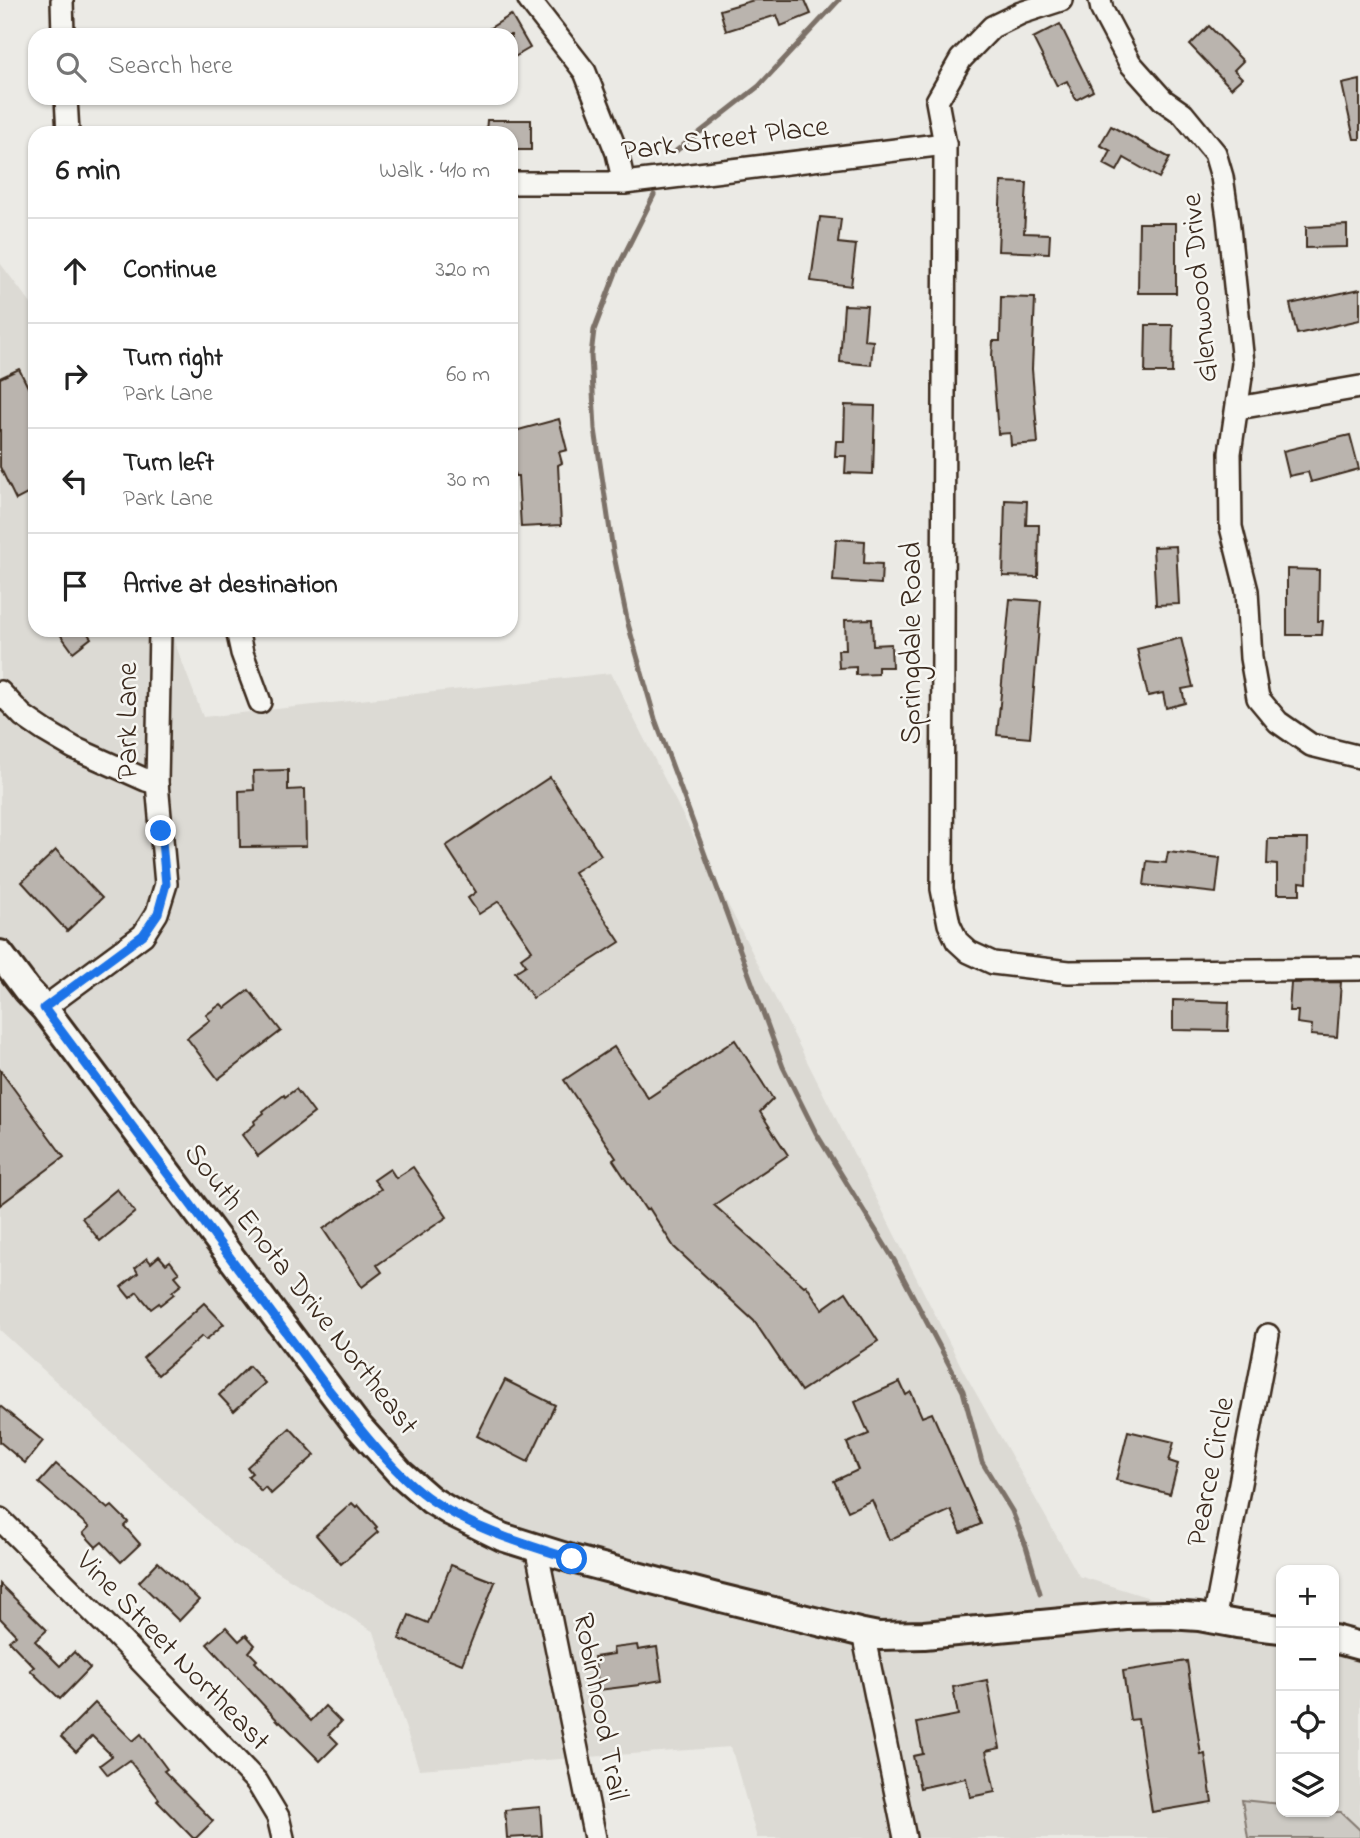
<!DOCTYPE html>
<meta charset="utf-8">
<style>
:root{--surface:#fff;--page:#f2f2f2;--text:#222;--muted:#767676;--line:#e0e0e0}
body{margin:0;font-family:"Indie Flower",sans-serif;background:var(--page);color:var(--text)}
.controls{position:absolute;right:21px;bottom:21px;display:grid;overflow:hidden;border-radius:14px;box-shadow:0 2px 5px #0004}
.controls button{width:63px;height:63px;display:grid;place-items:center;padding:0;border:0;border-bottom:2px solid var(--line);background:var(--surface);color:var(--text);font:35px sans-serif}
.stop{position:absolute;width:21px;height:21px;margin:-16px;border:5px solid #1a73e8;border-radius:50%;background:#fff}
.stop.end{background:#1a73e8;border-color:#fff;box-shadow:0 2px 7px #0008}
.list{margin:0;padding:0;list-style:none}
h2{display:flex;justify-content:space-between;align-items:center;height:91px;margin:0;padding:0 28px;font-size:30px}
h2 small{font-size:23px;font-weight:400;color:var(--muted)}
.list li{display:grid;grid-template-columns:46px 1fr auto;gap:21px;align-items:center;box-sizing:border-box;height:105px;padding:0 28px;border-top:2px solid var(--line)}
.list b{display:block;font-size:26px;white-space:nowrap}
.list p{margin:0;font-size:23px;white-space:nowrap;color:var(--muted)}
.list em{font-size:23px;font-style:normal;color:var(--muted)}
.icon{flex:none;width:38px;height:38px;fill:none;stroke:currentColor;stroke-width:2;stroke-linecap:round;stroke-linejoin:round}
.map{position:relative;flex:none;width:1360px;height:1838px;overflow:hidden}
.search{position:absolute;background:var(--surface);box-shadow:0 2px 5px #0004;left:28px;top:28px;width:490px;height:77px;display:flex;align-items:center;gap:18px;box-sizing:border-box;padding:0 24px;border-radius:21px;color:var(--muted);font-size:26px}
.panel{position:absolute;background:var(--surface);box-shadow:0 2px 5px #0004;left:28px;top:126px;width:490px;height:511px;border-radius:21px}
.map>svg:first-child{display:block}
</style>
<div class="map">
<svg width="1360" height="1838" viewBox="0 0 1360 1838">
<rect width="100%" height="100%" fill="#ebeae5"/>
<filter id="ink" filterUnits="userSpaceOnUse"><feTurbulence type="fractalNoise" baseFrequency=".0143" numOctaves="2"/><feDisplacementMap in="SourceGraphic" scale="14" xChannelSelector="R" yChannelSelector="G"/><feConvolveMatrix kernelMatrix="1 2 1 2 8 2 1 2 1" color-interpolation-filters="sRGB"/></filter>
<g filter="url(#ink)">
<g fill="#dcdad4">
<polygon points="0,263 35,309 35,630 170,630 203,717 611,673 964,1372 1079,1576 1211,1617 1281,1636 1281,1804 1242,1800 1248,1838 757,1838 731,1747 419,1769 374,1632 232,1543 0,1330"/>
<polygon points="1334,1649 1360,1656 1360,1830 1341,1812 1334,1811"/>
</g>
<polygon fill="#cdcac4" stroke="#847a71" stroke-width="2" points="1242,1800 1281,1804 1281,1812 1341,1812 1360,1830 1360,1838 1248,1838"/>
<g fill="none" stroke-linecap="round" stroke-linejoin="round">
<g stroke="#7c7167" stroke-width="5">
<polyline points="676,151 759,86 839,0"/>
<polyline points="654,195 618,267 594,330 591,355 595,429 613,551 628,624 655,719 783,1067 816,1133 894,1260 963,1391 982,1462 1012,1511 1026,1546 1040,1593"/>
</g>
</g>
<g fill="#bab4ae" stroke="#3b2a1e" stroke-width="2">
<polygon points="754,0 805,0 811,14 781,26 777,15 726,31 720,10"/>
<polygon points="511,15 530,48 511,59 511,35 479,35"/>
<polygon points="1060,24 1093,91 1076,100 1067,81 1057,86 1033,38"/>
<polygon points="1209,26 1243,61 1234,70 1242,78 1231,88 1190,45"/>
<polygon points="1360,80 1360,139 1354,139 1342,84"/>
<polygon points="487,120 531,120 531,150 511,150 511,133 486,133"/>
<polygon points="1111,126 1170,158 1159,178 1124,158 1117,171 1104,164 1111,151 1100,145"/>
<polygon points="1001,182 1027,183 1024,233 1050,234 1049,253 998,251"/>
<polygon points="820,217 841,219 838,243 856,245 851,286 811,281"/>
<polygon points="1139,223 1176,223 1176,293 1138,293"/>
<polygon points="1347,225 1347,247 1306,248 1306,227"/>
<polygon points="1360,289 1360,320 1297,334 1290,304"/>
<polygon points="1001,297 1035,298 1032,369 1038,443 1011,445 1010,433 998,434 992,356 993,341 1000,341"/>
<polygon points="844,305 867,306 864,340 873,341 871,365 840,362"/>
<polygon points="1146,325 1173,325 1172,373 1145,373"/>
<polygon points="19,369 35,401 35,490 16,500 0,467 0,378"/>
<polygon points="845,405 875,406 873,474 845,473 846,456 835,456 836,441 844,441"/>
<polygon points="559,419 567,450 559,452 562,463 558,465 561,525 521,527 518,476 515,476 511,462 511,432"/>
<polygon points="1350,435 1359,469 1311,482 1308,472 1289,476 1283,451"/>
<polygon points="1005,500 1027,501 1026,525 1039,525 1038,577 1003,576"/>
<polygon points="836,539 865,541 864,563 882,564 881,584 833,581"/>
<polygon points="1176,546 1179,604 1156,605 1153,547"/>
<polygon points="1287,569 1319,570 1318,621 1323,621 1322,635 1287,635"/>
<polygon points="1010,599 1041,601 1030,738 997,735"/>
<polygon points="872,619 873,645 891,644 892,667 878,667 878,674 856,675 856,667 839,668 838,650 846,650 845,620"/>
<polygon points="57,630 85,630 91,638 73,652"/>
<polygon points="1181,638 1193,687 1182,689 1185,703 1166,708 1163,693 1148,696 1137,649"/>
<polygon points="288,770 288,790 305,789 306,846 240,847 239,791 254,790 253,771"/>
<polygon points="550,777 601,855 574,872 620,942 533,998 515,972 526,965 521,958 532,950 499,901 479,914 468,898 476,892 446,846"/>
<polygon points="1268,839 1308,839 1307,883 1300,882 1300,894 1277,894 1277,865 1267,864"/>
<polygon points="56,850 102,898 67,931 22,882"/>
<polygon points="1168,852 1220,858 1216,893 1144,885 1147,861 1166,863"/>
<polygon points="1341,982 1337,1037 1311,1035 1312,1025 1297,1023 1298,1011 1289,1011 1291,983"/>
<polygon points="249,990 281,1031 218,1079 187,1038 210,1020 206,1015 221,1004 225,1008"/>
<polygon points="1173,1000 1229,1002 1228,1031 1173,1030"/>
<polygon points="735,1040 773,1099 760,1112 788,1155 714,1205 804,1286 806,1285 822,1309 846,1292 878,1341 801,1391 754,1321 674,1247 649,1208 646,1210 613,1160 616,1158 564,1080 614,1047 648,1098"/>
<polygon points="0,1070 64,1157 0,1205"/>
<polygon points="296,1089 314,1113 258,1156 242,1135 255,1124 254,1121 264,1113 263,1111 284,1095 285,1097"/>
<polygon points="413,1167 447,1217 377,1265 382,1272 362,1287 323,1229 381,1189 374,1180 390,1169 396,1178"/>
<polygon points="117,1189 135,1212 100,1241 82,1218"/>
<polygon points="159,1256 166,1264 170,1261 179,1273 175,1276 182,1284 172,1292 174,1294 160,1305 159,1303 151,1309 137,1292 130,1298 121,1287 138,1273 135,1268 147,1258 151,1263"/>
<polygon points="204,1303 224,1324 206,1340 202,1336 158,1375 143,1358"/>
<polygon points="249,1366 265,1383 234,1411 219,1395"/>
<polygon points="505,1380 555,1405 528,1462 477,1436"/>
<polygon points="900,1382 906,1395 911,1392 922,1417 932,1413 981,1524 961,1533 951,1510 907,1530 908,1531 889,1540 872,1500 848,1511 834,1481 858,1470 847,1443 869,1434 855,1402"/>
<polygon points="0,1406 43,1441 25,1463 0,1442"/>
<polygon points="290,1428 315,1455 271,1494 265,1487 261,1491 248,1476 252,1473 247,1467"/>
<polygon points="1128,1431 1174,1442 1169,1461 1178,1464 1170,1494 1116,1480"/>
<polygon points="56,1464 108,1509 112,1506 128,1522 124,1526 140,1544 121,1562 102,1542 96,1547 83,1533 89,1527 39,1483"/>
<polygon points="352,1503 356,1507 358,1505 377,1527 375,1529 378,1532 341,1564 316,1535"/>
<polygon points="158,1562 199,1600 179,1621 139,1582"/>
<polygon points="451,1565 495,1582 462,1664 399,1639 409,1615 428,1623"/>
<polygon points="0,1584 47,1630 35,1641 60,1666 74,1652 90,1668 60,1699 30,1670 34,1667 9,1641 16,1635 0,1618"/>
<polygon points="226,1627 239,1641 246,1635 255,1645 249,1652 257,1660 255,1662 311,1721 325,1706 341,1722 329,1734 338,1743 320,1761 280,1721 279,1722 207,1644"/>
<polygon points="637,1645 638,1650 657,1647 662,1680 639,1684 639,1685 599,1690 594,1657 614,1654 613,1648"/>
<polygon points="1187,1661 1201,1755 1205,1754 1212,1802 1152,1812 1138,1719 1130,1720 1123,1671"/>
<polygon points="987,1680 1000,1748 986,1751 995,1792 970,1797 966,1778 920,1788 913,1756 923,1754 917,1723 958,1715 953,1687"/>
<polygon points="95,1703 133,1741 141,1734 167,1769 164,1771 213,1821 196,1838 193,1838 157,1801 159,1799 129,1760 108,1775 100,1765 112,1756 92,1736 76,1752 61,1737"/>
<polygon points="540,1807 542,1836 507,1838 505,1810"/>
</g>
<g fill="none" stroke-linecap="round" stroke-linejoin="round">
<defs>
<g id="minor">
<polyline points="62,0 63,35"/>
<polyline points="529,0 585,72 617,153 624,183"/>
<polyline points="1061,0 1021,13 992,27 961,59 937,101 945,144 942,889 949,924 957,941 969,952 993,963 1069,972 1360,969"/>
<polyline points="1100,0 1102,10 1130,63 1163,100 1183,114 1215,153 1222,177 1228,218 1243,363 1230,453 1231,527 1247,591 1251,658 1258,698 1278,722 1311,745 1360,757"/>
<polyline points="66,98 68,133"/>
<polyline points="511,183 624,183 945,144"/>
<polyline points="1238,408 1360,387"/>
<polyline points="237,630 242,653 260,702"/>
<polyline points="0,692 23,716 45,731 74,748 146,780 157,783"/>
<polyline points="44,1008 143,935 157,913 166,884 157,783 160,630"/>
<polyline points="0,1519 114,1633 257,1782 278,1817 283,1838"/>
<polyline points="536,1547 595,1838"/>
<polyline points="1214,1621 1268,1335"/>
<polyline points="863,1633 905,1838"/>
</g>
<g id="major">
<polyline points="0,954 27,990 44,1008 357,1425 400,1473 431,1500 451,1512 502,1537 572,1559 713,1596 863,1633 878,1636 924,1635 1127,1616 1168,1615 1199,1617 1237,1624 1281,1629"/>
<polyline points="1334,1639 1360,1646"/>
</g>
</defs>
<use href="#minor" stroke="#3b2a1e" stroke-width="26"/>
<use href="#major" stroke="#3b2a1e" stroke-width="32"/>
<use href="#minor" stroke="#f6f6f2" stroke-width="21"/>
<use href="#major" stroke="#f6f6f2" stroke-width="26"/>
</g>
</g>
<g fill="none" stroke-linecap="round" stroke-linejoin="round" filter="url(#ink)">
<path stroke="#1a73e8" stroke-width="9" d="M161,831L166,884L158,913L143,935L44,1008L326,1386C355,1423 394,1475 433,1501C475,1530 524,1544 572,1559"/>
</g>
<g text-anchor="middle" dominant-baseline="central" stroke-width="5" stroke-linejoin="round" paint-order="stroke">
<g font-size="30" fill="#3b2a1e" stroke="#f6f6f2">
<text transform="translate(725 140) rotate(-7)">Park Street Place</text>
<text transform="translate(1201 288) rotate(-95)">Glenwood Drive</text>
<text transform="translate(913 643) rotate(-90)">Springdale Road</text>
<text transform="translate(129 721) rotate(-90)">Park Lane</text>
<text transform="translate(300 1290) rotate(52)">South Enota Drive Northeast</text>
<text transform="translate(1212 1472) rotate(-79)">Pearce Circle</text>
<text transform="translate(172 1652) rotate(46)">Vine Street Northeast</text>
<text transform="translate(599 1707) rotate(79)">Robinhood Trail</text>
</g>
</g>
</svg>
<div class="controls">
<button>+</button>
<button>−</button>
<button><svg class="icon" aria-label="locate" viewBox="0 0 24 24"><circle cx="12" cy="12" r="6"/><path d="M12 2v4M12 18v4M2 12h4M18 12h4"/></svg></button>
<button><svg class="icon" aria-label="layers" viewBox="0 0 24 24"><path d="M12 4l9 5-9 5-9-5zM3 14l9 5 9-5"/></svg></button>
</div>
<div class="stop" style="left:572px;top:1559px"></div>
<div class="stop end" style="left:161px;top:831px"></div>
<div class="search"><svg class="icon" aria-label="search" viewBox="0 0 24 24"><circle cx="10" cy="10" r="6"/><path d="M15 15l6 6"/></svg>Search here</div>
<section class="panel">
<h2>6 min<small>Walk · 410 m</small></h2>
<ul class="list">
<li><svg class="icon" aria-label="ahead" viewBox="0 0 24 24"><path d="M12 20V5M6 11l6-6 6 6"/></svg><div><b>Continue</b></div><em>320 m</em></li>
<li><svg class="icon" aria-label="right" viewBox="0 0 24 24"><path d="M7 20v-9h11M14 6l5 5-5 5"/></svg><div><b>Turn right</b><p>Park Lane</p></div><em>60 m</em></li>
<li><svg class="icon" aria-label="left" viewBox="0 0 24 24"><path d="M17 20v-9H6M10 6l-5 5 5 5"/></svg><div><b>Turn left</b><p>Park Lane</p></div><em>30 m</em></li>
<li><svg class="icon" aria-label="arrive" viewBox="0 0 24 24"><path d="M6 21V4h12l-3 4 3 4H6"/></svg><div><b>Arrive at destination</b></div></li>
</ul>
</section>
</div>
